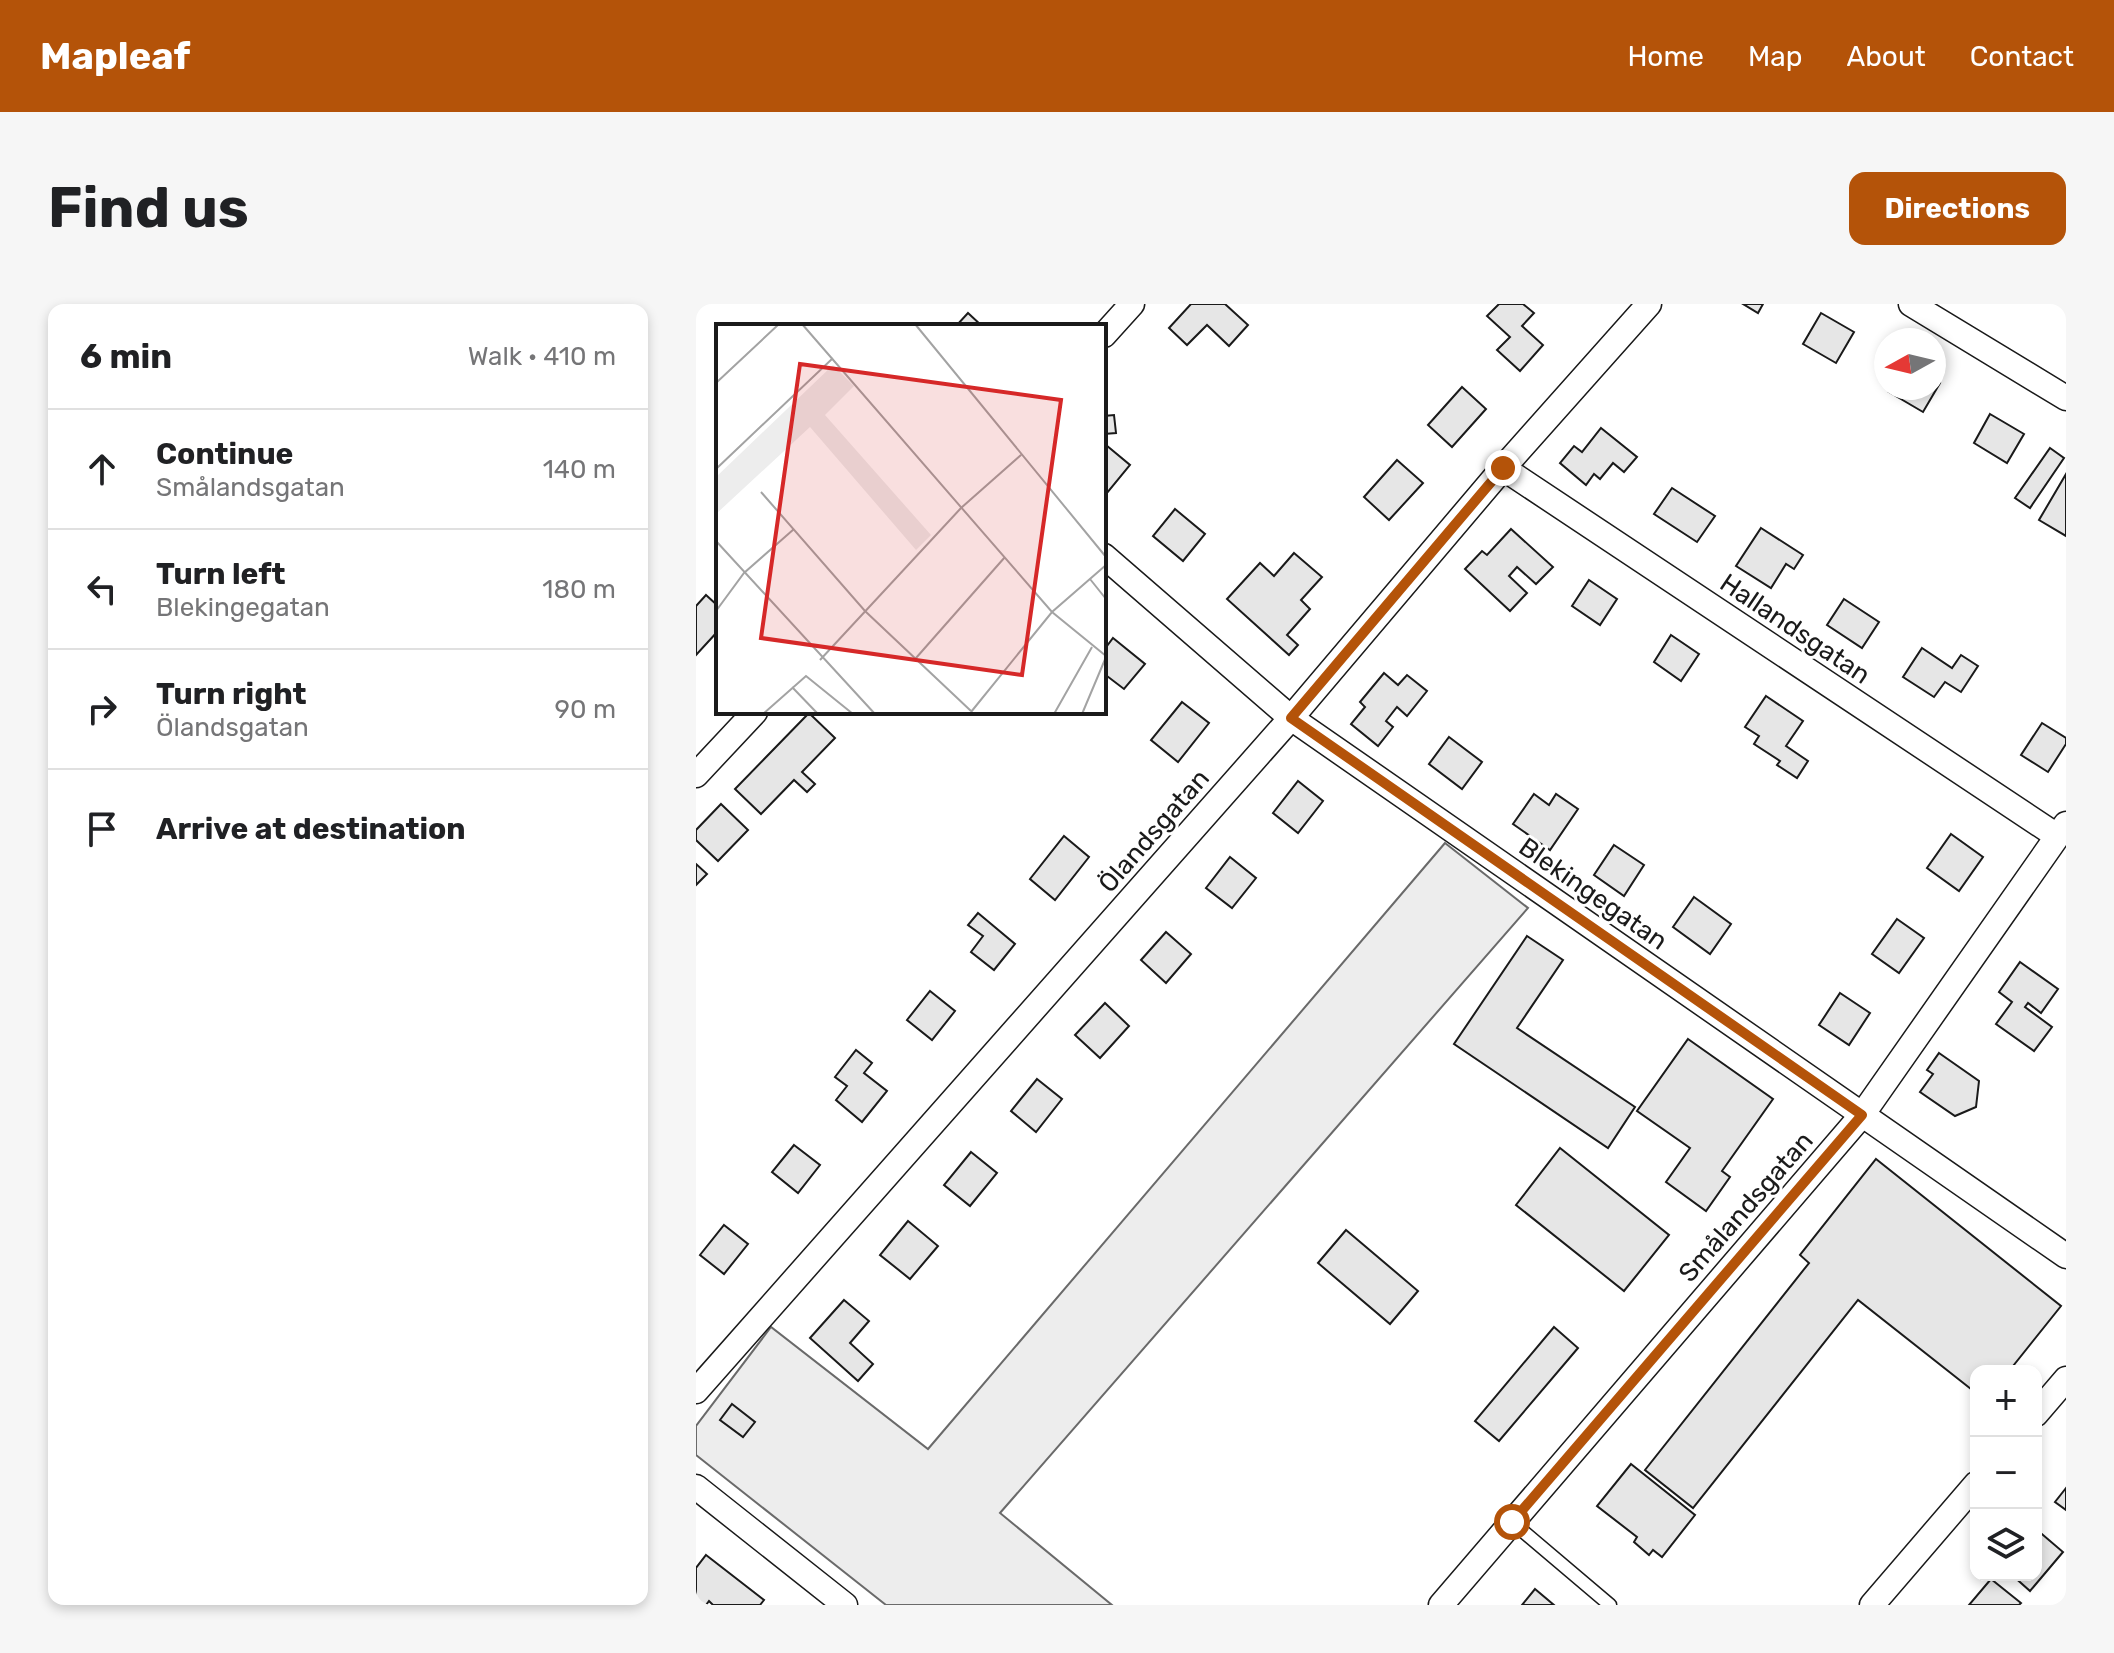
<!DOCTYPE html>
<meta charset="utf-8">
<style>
:root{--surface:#fff;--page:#f6f6f6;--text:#202124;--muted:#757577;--line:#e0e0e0;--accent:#b45309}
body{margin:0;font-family:Rubik,sans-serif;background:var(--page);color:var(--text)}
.controls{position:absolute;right:24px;bottom:24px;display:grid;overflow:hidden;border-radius:16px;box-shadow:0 4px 12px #0003}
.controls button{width:72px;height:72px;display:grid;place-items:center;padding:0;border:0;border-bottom:2px solid var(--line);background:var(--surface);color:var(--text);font:40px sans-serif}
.compass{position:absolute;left:1178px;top:24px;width:72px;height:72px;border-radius:50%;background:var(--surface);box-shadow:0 4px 12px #0003;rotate:262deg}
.stop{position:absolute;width:24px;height:24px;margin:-18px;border:6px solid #b45309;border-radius:50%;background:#fff}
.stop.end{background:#b45309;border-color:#fff;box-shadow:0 2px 8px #0008}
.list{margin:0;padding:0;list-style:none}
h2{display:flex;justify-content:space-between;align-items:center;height:104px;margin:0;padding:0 32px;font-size:34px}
h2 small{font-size:26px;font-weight:400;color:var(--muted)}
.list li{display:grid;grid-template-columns:52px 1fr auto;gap:24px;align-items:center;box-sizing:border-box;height:120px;padding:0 32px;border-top:2px solid var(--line)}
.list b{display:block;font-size:30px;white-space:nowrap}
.list p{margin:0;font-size:26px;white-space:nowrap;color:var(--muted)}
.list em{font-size:26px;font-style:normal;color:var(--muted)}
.icon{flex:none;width:44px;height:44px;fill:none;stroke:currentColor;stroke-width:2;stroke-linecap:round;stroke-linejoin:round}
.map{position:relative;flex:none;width:1370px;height:1301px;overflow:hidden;border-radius:16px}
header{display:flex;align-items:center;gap:48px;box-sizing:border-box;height:112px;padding:0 40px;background:var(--accent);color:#fff}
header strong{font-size:38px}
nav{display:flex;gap:44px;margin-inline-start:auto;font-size:28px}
.intro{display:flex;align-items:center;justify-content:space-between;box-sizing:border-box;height:192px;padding:0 48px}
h1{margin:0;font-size:56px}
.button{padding:20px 36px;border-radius:16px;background:var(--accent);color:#fff;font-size:28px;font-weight:700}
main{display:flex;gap:48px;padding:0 48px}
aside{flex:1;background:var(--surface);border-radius:16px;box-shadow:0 4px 12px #0003}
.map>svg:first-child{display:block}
</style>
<header>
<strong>Mapleaf</strong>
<nav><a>Home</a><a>Map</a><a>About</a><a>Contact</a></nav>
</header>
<div class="intro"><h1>Find us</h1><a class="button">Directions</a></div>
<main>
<aside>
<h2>6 min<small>Walk · 410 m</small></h2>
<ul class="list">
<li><svg class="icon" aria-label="ahead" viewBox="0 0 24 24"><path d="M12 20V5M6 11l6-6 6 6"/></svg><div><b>Continue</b><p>Smålandsgatan</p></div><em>140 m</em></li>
<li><svg class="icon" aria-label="left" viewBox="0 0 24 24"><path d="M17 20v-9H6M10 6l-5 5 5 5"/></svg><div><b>Turn left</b><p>Blekingegatan</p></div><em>180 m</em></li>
<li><svg class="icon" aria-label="right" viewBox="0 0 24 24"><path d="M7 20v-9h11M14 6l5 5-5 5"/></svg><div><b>Turn right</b><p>Ölandsgatan</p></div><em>90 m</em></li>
<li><svg class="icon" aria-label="arrive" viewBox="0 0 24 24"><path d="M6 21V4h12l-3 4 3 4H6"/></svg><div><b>Arrive at destination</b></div></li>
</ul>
</aside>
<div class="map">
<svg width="1370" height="1301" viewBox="0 0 1370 1301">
<rect width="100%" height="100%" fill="#fff"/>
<polygon fill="#ededed" stroke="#6a6a6a" stroke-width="2" points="749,539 832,604 304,1209 416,1301 190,1301 0,1151 0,1122 75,1023 232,1145"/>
<g fill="#e6e6e6" stroke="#1a1a1a" stroke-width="2">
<polygon points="495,0 529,0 552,21 533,42 511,21 491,41 473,24"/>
<polygon points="803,0 827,0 838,9 826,22 847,41 824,67 801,46 814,33 791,12"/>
<polygon points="1047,0 1067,0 1062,9"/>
<polygon points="272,9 286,22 260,22"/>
<polygon points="1125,9 1158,28 1140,59 1107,40"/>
<polygon points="1238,75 1244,79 1227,108 1193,88 1196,84 1238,84"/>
<polygon points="766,83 790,105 756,143 732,121"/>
<polygon points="1294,110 1328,130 1311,159 1278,139"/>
<polygon points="418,111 420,129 408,130 408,112"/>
<polygon points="905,124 941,153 928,168 917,159 904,175 898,170 890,181 864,159 878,142 886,148"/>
<polygon points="410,141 434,161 411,189 408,187"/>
<polygon points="1354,144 1368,154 1334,204 1319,194"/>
<polygon points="701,156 727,179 693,216 668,193"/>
<polygon points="1370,170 1370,232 1343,216"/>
<polygon points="976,184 1019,212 1001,238 958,210"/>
<polygon points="479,205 509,230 487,257 457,232"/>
<polygon points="1065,224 1107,251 1098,265 1090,260 1075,284 1040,262"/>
<polygon points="815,225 857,263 840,280 821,263 813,272 831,289 814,307 769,265 786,247 791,251"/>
<polygon points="598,249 626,273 605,296 614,305 591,331 602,341 593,351 531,295 564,259 578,272"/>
<polygon points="893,276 921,295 904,321 876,302"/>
<polygon points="10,291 22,302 22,327 0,351 0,302"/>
<polygon points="1148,295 1183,318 1166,344 1131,321"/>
<polygon points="975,331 1003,350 985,377 958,358"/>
<polygon points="417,334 449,360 428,385 411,372 408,375 408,346"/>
<polygon points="1226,344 1256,364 1265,351 1282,362 1265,388 1249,378 1238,393 1207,373"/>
<polygon points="688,369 702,381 711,371 731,387 711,412 701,403 690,417 697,423 682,442 655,420 669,403 664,398"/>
<polygon points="1070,392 1107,417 1090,442 1112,457 1101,474 1081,461 1084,457 1058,440 1063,432 1049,423"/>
<polygon points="486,398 513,419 482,458 455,436"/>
<polygon points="113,409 139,434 106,468 119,480 111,488 98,476 65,510 39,485"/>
<polygon points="1346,419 1370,434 1370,440 1352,468 1325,451"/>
<polygon points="753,433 786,458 766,485 733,460"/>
<polygon points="602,477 627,497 602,529 577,509"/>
<polygon points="838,490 853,501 860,490 882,505 854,546 817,520"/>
<polygon points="25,500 52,526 22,557 0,536 0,526"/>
<polygon points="1255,530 1287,553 1263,587 1231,564"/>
<polygon points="368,532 393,553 359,596 334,575"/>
<polygon points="918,541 948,561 928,592 898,571"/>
<polygon points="534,553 560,574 536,604 510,584"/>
<polygon points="0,560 11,570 0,581"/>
<polygon points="998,593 1035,620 1014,650 977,623"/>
<polygon points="282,609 319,640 298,666 275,648 287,632 272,621"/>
<polygon points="1201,615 1228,634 1203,669 1176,650"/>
<polygon points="470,628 495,650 470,679 445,656"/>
<polygon points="831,632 867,656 821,724 939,803 912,844 758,740"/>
<polygon points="1324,658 1362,685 1345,709 1332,699 1329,703 1356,723 1338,747 1300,720 1316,698 1303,688"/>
<polygon points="234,687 259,707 236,736 211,716"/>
<polygon points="1144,689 1174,709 1153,741 1123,721"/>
<polygon points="409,699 433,722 404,754 379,731"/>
<polygon points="992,735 1077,795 1026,867 1034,873 1010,907 970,878 994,844 941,807"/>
<polygon points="160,746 176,759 168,769 191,787 166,818 140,796 151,782 139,773"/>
<polygon points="1243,749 1283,777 1280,803 1259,812 1224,788 1237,770 1231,766"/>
<polygon points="341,775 366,795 340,828 315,807"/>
<polygon points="98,841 124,861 102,889 76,868"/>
<polygon points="864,844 973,931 928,987 820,901"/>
<polygon points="275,848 301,869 274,902 248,881"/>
<polygon points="1180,855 1365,1002 1313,1067 1280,1067 1280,1089 1162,996 997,1204 949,1166 1113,959 1104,951"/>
<polygon points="212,917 242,942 214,975 184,951"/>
<polygon points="28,921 52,940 28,970 4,951"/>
<polygon points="650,926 722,987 694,1020 622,959"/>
<polygon points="148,996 173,1017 154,1039 177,1060 162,1077 114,1034"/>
<polygon points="858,1023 882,1044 803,1137 779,1117"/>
<polygon points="36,1100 59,1118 47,1133 24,1116"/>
<polygon points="935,1160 999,1211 966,1253 957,1246 953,1251 938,1238 941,1233 901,1202"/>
<polygon points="1370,1184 1370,1206 1359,1198"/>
<polygon points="1340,1225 1367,1248 1334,1287 1316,1271 1340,1271"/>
<polygon points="10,1251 68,1296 64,1301 17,1301 13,1297 10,1301 0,1301 0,1264"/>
<polygon points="1295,1275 1325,1299 1323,1301 1273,1301"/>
<polygon points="839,1285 858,1301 826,1301"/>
</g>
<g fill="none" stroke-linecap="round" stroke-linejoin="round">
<defs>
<polyline id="service" points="816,1218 914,1301"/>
<g id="minor">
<polyline points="1215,0 1370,94"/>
<polyline points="408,31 436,0"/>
<polyline points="807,164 1361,532"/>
<polyline points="408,252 595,414 1370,952"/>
<polyline points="0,471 59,408"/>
<polyline points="0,1087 595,414 807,164 953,0"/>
<polyline points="1340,1110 1370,1075"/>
<polyline points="0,1183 149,1301"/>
<polyline points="745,1301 1166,811 1370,520"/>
<polyline points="1176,1301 1280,1180"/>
</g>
</defs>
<use href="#service" stroke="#1a1a1a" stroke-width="15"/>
<use href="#minor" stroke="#1a1a1a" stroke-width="27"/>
<use href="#service" stroke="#fff" stroke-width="12"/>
<use href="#minor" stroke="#fff" stroke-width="24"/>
</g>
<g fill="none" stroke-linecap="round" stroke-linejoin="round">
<polyline stroke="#b45309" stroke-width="10" points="807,164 595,414 1166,811 816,1218"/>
</g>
<g text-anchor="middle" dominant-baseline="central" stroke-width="6" stroke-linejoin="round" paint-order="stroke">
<g font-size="26" fill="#1a1a1a" stroke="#fff">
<text transform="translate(1099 325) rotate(34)">Hallandsgatan</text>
<text transform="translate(458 527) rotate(-49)">Ölandsgatan</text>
<text transform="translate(897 590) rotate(35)">Blekingegatan</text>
<text transform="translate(1050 903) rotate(-49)">Smålandsgatan</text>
</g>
</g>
<g transform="translate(20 20)">
<rect width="390" height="390" fill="#fff"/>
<path d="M117,41L138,62L109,91L215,211L200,226L94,103L0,190V153Z" fill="#ededed"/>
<path fill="none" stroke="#a3a3a3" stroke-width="2" d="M86,0L336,288L390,332M199,0L390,233M0,59L63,0M0,145L117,34M45,168L149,287L255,387M0,217L159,390M374,255L390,275M0,287L28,249L78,205M200,334L289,233M104,336L245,184L305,131M76,363L102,390M255,388L336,288L390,241M47,390L90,352L137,390M338,390L376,323M366,390L390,333"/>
<path fill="#d62828" fill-opacity="0.15" stroke="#d62828" stroke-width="4" d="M84,40L345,76L306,351L45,314Z"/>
<rect width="390" height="390" fill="none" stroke="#1a1a1a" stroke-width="4"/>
</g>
</svg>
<div class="controls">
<button>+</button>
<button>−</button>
<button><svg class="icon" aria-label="layers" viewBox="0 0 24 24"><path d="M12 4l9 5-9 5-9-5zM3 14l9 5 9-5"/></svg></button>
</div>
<svg class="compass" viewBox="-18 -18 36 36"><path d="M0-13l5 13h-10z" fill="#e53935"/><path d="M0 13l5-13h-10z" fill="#757577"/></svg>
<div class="stop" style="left:816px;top:1218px"></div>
<div class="stop end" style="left:807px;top:164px"></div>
</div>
</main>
